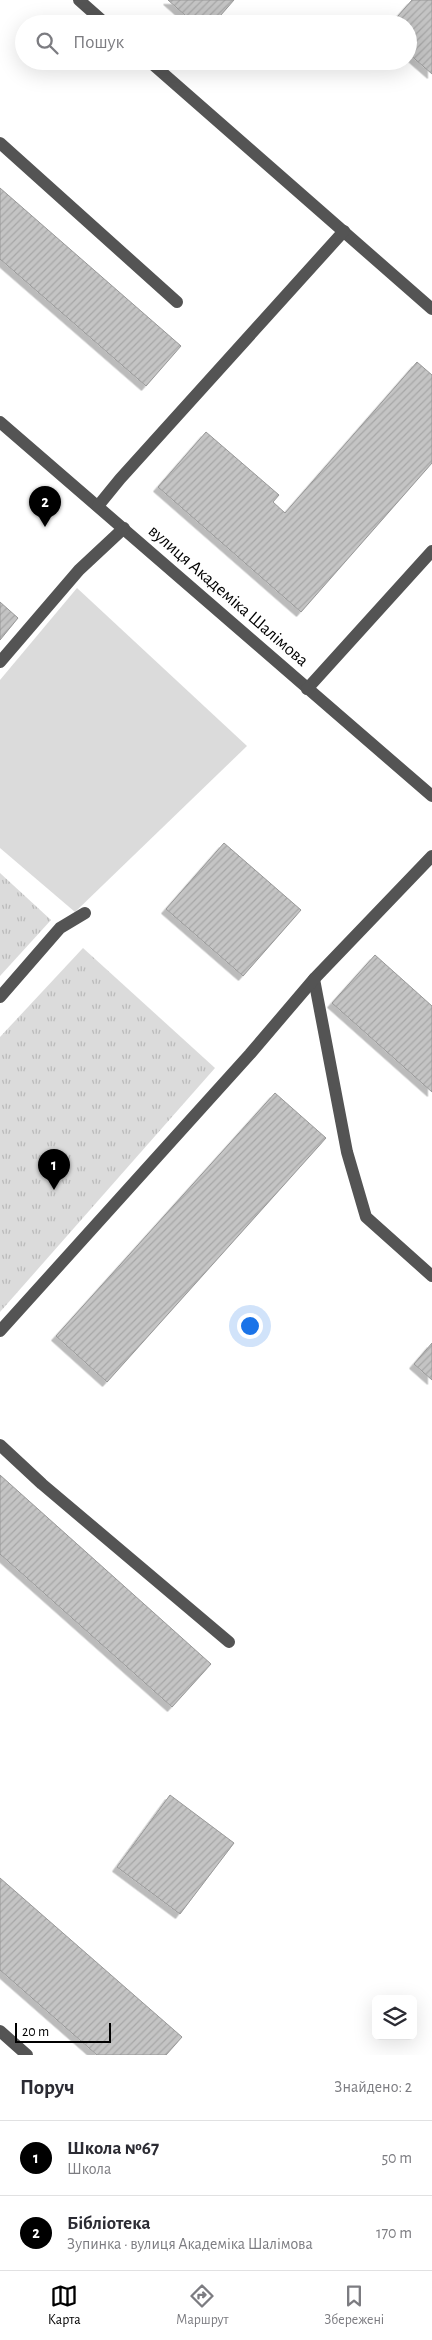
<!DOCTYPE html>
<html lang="uk">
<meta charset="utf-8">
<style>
:root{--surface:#fff;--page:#f2f2f3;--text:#2b2b33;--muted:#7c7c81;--line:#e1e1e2;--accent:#000}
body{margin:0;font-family:"Alegreya Sans",sans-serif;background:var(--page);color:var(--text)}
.controls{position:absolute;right:15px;bottom:15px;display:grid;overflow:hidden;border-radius:8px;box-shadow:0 5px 20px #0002}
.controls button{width:45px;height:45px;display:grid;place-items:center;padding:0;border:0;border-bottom:1px solid var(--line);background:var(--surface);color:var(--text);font:25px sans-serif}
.scale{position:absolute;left:15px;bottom:12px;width:96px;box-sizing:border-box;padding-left:5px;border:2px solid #000;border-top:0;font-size:14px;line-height:18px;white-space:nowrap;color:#000;-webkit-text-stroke:4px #fff;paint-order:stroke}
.you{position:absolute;left:249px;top:1325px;width:18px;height:18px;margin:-12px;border:4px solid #fff;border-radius:50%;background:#1a73e8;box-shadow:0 0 0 8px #1a73e833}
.badge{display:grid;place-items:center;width:32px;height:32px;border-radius:50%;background:var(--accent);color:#fff;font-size:16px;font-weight:700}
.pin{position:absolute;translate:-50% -41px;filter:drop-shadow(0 1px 2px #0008)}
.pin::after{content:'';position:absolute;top:26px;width:18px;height:15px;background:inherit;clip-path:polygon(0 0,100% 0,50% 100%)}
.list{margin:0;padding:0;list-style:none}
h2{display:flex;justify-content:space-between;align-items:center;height:65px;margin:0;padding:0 20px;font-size:21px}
h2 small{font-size:16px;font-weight:400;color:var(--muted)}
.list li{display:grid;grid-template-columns:32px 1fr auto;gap:15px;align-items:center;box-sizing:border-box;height:75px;padding:0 20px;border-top:1px solid var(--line)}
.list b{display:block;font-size:19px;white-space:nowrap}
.list p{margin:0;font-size:16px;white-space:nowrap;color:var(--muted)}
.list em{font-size:16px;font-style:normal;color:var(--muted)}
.icon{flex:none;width:28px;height:28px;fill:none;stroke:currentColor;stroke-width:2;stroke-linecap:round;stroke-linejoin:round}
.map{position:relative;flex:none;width:432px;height:2055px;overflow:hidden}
.search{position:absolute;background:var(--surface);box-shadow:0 5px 20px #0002;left:15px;right:15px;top:15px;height:55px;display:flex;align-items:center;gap:12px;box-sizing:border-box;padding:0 18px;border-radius:28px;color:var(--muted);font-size:19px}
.sheet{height:215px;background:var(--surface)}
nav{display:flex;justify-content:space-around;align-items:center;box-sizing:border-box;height:70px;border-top:1px solid var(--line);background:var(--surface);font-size:14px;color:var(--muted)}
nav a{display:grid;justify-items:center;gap:2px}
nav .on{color:var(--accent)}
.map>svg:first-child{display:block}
</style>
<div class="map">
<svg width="432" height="2055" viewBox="0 0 432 2055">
<defs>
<pattern id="grass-tufts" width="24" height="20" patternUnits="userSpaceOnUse" patternTransform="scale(1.25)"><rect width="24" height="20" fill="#dbdbdb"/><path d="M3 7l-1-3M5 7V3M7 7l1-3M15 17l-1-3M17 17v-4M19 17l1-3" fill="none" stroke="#bababa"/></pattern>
<pattern id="building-hatch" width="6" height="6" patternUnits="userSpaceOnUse" patternTransform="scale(1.25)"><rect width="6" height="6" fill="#c4c4c4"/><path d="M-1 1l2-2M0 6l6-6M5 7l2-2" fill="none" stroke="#a7a7a7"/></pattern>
<filter id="shadow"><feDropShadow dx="-4.5" dy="4.5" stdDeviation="0" flood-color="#0004"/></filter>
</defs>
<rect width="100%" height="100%" fill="#fff"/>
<g fill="url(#grass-tufts)">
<polygon points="0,873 51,920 0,976"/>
<polygon points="83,948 215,1068 0,1312 0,1037"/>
</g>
<polygon fill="#dbdbdb" points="77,588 247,746 75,912 0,848 0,680"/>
<g fill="url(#building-hatch)" stroke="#989898" filter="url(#shadow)">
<polygon points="168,0 234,0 213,24 195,24"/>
<polygon points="412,0 432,0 432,74 408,53 408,24 391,24"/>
<polygon points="0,188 181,346 146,386 0,259"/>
<polygon points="417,362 432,375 432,463 301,612 158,487 206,432 279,495 273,502 285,513"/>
<polygon points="0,602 18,618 0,640"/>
<polygon points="224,843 301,910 243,976 166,909"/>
<polygon points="375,955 432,1006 432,1092 332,1003"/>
<polygon points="275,1093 326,1138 107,1382 56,1336"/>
<polygon points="432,1343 432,1380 414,1364"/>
<polygon points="0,1475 211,1664 172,1707 0,1554"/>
<polygon points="170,1795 234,1843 180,1914 117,1867"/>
<polygon points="0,1878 182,2037 166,2055 97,2055 0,1970"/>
</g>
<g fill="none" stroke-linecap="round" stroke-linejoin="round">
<g stroke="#545454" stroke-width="12">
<polyline points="79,0 106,24"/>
<polyline points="149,61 432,309"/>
<polyline points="0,143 177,302"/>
<polyline points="0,422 432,796"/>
<polyline points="98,506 120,479 344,231"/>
<polyline points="0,662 79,570 124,528"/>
<polyline points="307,689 432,551"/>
<polyline points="314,979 347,1152 366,1217 432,1276"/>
<polyline points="0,997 60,928 85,913"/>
<polyline points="0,1331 250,1054 314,979 432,856"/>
<polyline points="0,1445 42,1484 229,1642"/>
<polyline points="0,2031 27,2055"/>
</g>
</g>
<g text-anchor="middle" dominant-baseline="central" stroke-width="4" stroke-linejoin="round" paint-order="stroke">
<g font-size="18" fill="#000" stroke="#fff">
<text transform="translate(228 596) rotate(41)">вулиця Академіка Шалімова</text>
</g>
</g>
</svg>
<div class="controls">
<button><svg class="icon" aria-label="layers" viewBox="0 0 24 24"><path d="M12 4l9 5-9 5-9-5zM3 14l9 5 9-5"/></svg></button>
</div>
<div class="scale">20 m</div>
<div class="you"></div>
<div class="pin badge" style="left:54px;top:1190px">1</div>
<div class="pin badge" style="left:45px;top:527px">2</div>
<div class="search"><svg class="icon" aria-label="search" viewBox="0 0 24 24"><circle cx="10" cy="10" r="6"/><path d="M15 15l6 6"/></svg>Пошук</div>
</div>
<section class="sheet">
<h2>Поруч<small>Знайдено: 2</small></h2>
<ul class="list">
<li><span class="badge">1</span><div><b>Школа №67</b><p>Школа</p></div><em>50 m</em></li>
<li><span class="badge">2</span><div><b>Бібліотека</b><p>Зупинка · вулиця Академіка Шалімова</p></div><em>170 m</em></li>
</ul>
</section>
<nav>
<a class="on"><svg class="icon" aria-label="map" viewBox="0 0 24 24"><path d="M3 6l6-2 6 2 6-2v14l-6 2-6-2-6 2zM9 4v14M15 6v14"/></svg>Карта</a>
<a><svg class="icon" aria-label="directions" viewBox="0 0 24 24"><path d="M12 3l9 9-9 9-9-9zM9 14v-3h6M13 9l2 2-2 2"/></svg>Маршрут</a>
<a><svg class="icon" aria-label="saved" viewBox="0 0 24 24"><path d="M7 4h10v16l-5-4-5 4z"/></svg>Збережені</a>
</nav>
